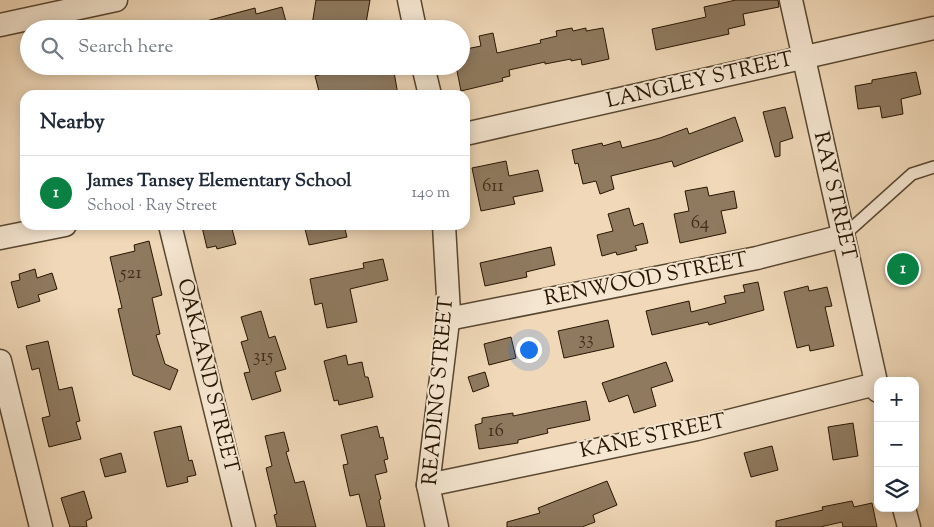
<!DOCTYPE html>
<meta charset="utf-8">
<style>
:root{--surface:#fff;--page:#f2f2f3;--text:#1f2937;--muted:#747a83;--line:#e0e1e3;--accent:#0b8043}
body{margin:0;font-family:"Sorts Mill Goudy",serif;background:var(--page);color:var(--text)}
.controls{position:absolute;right:15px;bottom:15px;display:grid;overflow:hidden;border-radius:10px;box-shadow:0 2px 12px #0003}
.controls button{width:45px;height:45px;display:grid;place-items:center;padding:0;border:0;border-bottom:1px solid var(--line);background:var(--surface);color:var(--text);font:25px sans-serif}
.you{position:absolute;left:528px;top:349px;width:18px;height:18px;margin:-12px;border:4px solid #fff;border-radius:50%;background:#1a73e8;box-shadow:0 0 0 8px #1a73e833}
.badge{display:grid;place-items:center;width:32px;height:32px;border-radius:50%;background:var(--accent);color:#fff;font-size:16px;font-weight:700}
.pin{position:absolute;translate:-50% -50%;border:2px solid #fff;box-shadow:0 1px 5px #0006}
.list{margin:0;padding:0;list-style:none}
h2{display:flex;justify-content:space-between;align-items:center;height:65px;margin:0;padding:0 20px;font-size:21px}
h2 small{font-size:16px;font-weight:400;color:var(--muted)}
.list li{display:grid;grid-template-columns:32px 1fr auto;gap:15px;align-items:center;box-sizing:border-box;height:75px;padding:0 20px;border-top:1px solid var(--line)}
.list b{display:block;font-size:19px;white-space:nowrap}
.list p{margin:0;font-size:16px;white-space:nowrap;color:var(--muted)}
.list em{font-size:16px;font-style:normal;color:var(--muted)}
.icon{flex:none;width:28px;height:28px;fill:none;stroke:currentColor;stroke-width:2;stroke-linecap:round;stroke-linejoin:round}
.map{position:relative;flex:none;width:934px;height:527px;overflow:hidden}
.search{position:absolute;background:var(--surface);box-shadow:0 2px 12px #0003;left:20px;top:20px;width:450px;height:55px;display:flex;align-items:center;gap:12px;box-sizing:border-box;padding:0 18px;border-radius:28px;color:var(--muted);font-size:19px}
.panel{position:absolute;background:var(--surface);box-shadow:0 2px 12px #0003;left:20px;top:90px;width:450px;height:140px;border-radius:15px}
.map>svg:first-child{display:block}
</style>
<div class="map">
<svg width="934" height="527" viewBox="0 0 934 527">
<rect width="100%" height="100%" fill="#f0d8b8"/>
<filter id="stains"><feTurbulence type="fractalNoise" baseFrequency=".004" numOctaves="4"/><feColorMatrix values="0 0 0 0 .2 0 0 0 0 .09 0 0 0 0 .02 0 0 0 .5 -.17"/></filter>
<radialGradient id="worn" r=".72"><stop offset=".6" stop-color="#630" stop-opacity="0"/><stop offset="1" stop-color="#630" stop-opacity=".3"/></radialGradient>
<g fill="#8f7a60" stroke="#261501">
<polygon points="316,0 370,0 365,29 329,25 328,28 312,25"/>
<polygon points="736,0 778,0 779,7 743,14 745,25 728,29 729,34 656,50 652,29 706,17 704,7"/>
<polygon points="282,7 288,29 195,29 195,24 255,8 256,14"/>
<polygon points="572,28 573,31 586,28 586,31 603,28 609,59 582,65 581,59 571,61 571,59 545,64 545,62 509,70 510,76 502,78 503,81 461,91 456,66 461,66 461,50 481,46 479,36 493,33 497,53 541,43 540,40 557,36 556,31"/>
<polygon points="350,66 393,66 398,95 320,95 315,76"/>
<polygon points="916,72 921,94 901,99 903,114 882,118 880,106 858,109 855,86 872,83 872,80"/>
<polygon points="785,107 793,138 780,142 780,156 775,157 763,112"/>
<polygon points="735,117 743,141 674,167 672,161 611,176 614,189 600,194 596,181 583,184 578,163 575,164 572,150 602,143 603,146 620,141 622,148 660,138 687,128 689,134"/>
<polygon points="506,161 509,176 538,170 543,191 513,197 515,204 481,211 472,168"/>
<polygon points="707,187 709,196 734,191 737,208 721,211 726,233 680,243 674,214 689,211 685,191"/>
<polygon points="629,208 634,226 643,223 648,243 635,246 637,250 617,255 616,252 602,256 597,235 613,231 608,214"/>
<polygon points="210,225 231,225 236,244 217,249 216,246 207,248 202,227"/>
<polygon points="304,225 344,225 347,237 309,245"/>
<polygon points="149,241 162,295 152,298 160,334 156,335 165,364 178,370 170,390 133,375 118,309 122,308 110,257 135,251 134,245"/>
<polygon points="551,247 555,265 526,272 527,277 485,286 480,263"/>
<polygon points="383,259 388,280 350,289 357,322 327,328 322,303 315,305 310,279 364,268 363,263"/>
<polygon points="35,269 37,278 52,273 57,289 38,295 40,301 18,308 11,282 20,280 19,274"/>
<polygon points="758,282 764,310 709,325 708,322 652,335 646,311 689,301 691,312 726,303 724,296 745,292 743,285"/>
<polygon points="808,286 809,291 827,287 832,306 825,307 834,346 810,351 809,345 797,348 784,292"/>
<polygon points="261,311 269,338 275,336 286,369 275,372 281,391 252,400 244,373 250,372 241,342 248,340 241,317"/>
<polygon points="608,320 614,347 564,358 558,331"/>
<polygon points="511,337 516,358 489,365 484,344"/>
<polygon points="48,341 59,390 72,387 80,421 76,422 81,439 49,447 42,418 50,416 39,368 32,370 26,346"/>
<polygon points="346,355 348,365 362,362 365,377 368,377 373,397 339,405 338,400 334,401 324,361"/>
<polygon points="666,362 673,381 651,388 656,406 634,413 628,395 609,402 602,383"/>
<polygon points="485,372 489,386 473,392 468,377"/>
<polygon points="586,401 590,420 547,429 548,433 518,440 518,443 479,449 475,425 482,423 482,418 513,413 513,416"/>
<polygon points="853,423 858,456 833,460 828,427"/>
<polygon points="181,426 189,461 192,460 196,475 187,477 188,482 167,487 154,432"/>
<polygon points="377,426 380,438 383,437 388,459 384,460 387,472 375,475 381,499 379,500 385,527 367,527 359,494 350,496 343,465 348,464 341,435"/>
<polygon points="284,432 289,451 286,452 295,483 304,481 316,527 277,527 274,515 277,514 266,468 272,466 265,436"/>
<polygon points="772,446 778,470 751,477 744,453"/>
<polygon points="121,453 126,472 105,477 100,459"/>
<polygon points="607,481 617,505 593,515 595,522 582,527 507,527 507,522 540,513 538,508"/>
<polygon points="84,491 92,518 86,521 87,527 70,527 61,498"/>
<polygon points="852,501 854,507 872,503 877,527 843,527 842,522 820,527 776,527 776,521 823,510 822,507"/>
</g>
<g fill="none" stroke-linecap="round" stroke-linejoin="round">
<defs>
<polyline id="lane" points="843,236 912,174 934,167"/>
<g id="street">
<polyline points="409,0 415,29"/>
<polyline points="791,0 878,391"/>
<polyline points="0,25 116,0"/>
<polyline points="423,66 430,95"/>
<polyline points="465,134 934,28"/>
<polyline points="170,225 244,527"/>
<polyline points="0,238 65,225"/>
<polyline points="448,319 757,258 843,236"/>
<polyline points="0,361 41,527"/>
<polyline points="428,485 697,429 876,384"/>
<polyline points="904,508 909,527"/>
<polyline points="437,527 428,485 449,313 444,225"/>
</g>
</defs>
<use href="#lane" stroke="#58462f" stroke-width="14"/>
<use href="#street" stroke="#58462f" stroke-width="25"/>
<use href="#lane" stroke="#f5e6d1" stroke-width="11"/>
<use href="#street" stroke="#f5e6d1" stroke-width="22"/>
</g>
<g text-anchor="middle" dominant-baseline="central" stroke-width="4" stroke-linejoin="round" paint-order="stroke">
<g font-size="19" fill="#402e19">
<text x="493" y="186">611</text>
<text x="700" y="223">64</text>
<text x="131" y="273">521</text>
<text x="586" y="339">33</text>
<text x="263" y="356">315</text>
<text x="496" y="431">16</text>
</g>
<g font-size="21" fill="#261501" stroke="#f5e6d1">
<text transform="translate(700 81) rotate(-13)">LANGLEY STREET</text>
<text transform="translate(834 196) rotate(77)">RAY STREET</text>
<text transform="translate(646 280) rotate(-11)">RENWOOD STREET</text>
<text transform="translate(207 376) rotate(76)">OAKLAND STREET</text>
<text transform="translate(439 391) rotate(-85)">READING STREET</text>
<text transform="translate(653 437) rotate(-12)">KANE STREET</text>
</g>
</g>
<rect width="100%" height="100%" filter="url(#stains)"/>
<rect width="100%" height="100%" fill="url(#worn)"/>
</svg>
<div class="controls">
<button>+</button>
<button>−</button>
<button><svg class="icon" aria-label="layers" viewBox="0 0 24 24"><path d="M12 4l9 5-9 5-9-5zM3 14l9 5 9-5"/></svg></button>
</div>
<div class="you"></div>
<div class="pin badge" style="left:903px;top:269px">1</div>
<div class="search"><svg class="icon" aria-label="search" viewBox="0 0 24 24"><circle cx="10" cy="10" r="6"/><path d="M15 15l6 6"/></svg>Search here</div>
<section class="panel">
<h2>Nearby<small></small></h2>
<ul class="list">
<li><span class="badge">1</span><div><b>James Tansey Elementary School</b><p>School · Ray Street</p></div><em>140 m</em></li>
</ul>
</section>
</div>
